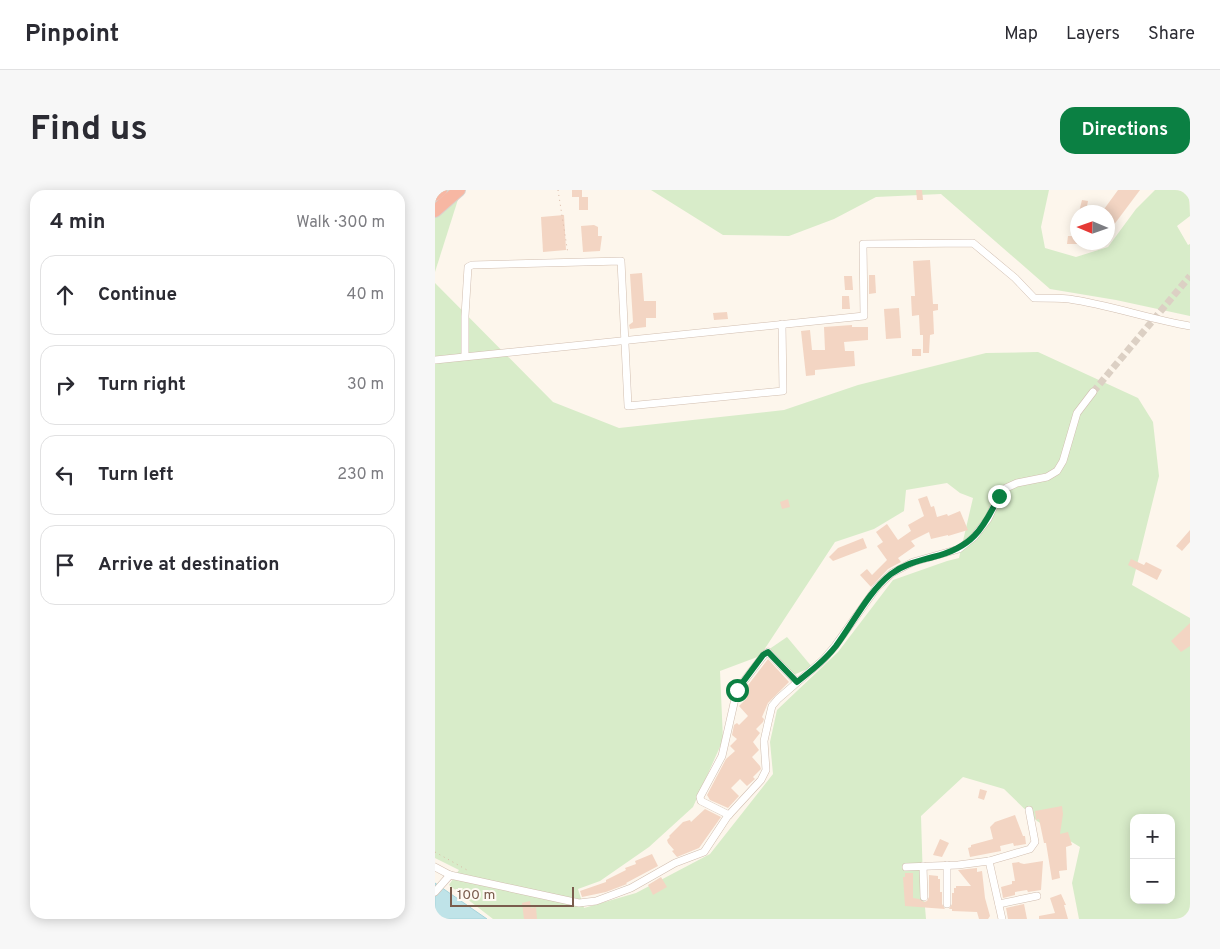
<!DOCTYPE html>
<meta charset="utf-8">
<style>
:root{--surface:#fff;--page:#f7f7f7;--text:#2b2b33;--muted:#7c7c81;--line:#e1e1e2;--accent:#0b8043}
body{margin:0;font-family:Overpass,sans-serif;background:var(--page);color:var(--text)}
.controls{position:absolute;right:15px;bottom:15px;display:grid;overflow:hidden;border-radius:10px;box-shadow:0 2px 12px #0003}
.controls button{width:45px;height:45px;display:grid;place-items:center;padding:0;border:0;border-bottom:1px solid var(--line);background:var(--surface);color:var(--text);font:25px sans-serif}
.compass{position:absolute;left:635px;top:15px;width:45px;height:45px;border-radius:50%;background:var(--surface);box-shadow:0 2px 12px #0003;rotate:272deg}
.scale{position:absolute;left:15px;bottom:12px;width:124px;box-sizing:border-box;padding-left:5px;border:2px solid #7a5c4d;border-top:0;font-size:14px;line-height:18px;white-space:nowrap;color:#7a5c4d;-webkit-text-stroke:4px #fffaf3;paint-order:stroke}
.stop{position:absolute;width:15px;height:15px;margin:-11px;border:4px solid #0b8043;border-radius:50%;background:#fff}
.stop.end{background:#0b8043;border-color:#fff;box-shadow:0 1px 5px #0008}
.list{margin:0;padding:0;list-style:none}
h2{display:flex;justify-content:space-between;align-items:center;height:65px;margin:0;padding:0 20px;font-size:21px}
h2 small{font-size:16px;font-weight:400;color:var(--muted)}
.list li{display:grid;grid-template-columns:32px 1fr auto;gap:15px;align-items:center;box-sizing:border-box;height:80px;margin:0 10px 10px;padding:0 10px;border:1px solid var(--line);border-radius:15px}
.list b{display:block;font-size:19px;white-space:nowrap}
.list em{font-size:16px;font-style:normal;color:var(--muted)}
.icon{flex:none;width:28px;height:28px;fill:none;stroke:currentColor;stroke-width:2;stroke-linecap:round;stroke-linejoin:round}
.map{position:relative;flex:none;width:755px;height:729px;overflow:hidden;border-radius:15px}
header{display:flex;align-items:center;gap:30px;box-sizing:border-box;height:70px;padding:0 25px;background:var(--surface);border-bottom:1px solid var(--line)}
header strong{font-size:24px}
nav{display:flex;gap:28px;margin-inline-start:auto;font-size:18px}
.intro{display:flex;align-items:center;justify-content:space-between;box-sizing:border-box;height:120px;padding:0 30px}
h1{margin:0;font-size:35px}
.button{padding:12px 22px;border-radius:15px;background:var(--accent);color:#fff;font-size:18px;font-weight:700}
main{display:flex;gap:30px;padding:0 30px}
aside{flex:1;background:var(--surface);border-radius:15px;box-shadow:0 2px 12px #0003}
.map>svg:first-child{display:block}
</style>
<header>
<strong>Pinpoint</strong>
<nav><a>Map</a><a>Layers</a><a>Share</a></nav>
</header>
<div class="intro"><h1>Find us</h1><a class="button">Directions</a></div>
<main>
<aside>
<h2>4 min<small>Walk · 300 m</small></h2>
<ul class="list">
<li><svg class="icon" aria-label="ahead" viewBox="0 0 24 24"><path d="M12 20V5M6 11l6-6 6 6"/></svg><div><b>Continue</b></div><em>40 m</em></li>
<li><svg class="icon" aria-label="right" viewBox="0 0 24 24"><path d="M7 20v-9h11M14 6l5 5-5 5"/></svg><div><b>Turn right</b></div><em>30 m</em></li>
<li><svg class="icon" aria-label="left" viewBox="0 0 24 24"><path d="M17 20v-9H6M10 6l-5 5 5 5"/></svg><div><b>Turn left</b></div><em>230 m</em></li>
<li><svg class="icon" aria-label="arrive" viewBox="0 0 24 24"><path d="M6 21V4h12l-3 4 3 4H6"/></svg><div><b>Arrive at destination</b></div></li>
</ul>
</aside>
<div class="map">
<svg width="755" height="729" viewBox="0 0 755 729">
<rect width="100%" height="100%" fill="#fdf6ec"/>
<g fill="#d8ecc9" fill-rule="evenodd">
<polygon points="0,0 26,0 0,82"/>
<polygon points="216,0 614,0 606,37 610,58 641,67 673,57 701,19 720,0 754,0 755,26 742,36 753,55 755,54 755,126 681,110 615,99 506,4 441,7 399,29 354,46 288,45"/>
<path d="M0,93L118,212L184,238L349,220L423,195L551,163L603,162L703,208L718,232L724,286L697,395L755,428V729H644L637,693L645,657L602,631L569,599L528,587L486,626L488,693L491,729H58L14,695L24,680L0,668ZM512,293L525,303L538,308L524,368L512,371L458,390L403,462L342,520L335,552L338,584L275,664L201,703L149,718L143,699L165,691L214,657L258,617L288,550L285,481L325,466L400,352L439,339L469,321L471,300ZM699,628H736V710H699Z"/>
<polygon points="352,447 377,477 356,486 333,460"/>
</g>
<polygon fill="#bfe3e8" stroke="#a5d3da" points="0,693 52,729 0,729"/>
<g fill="#f3d5c3">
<rect x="137" y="0" width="10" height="7"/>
<polygon points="481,0 487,0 488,10 482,10"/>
<polygon points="683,0 705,0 672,44 672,22 667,22"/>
<rect x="144" y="7" width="9" height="13"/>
<polygon points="647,10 653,11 651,22 644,22"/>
<polygon points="129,25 131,60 108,62 106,27"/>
<polygon points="159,35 163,37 163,46 167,46 165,61 148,62 146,36"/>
<polygon points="633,46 642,46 642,54 632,54"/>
<polygon points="495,70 498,114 503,114 503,120 498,121 499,144 495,145 494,163 488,163 488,145 485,145 484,125 477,126 476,106 480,106 478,71"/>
<polygon points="207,83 209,111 221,111 221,128 211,128 211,137 195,139 194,135 198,132 195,84"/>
<polygon points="434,85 440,85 441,103 434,104"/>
<polygon points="409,86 417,86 418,100 410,100"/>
<polygon points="407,106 414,106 415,119 407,119"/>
<polygon points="464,118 466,148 451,149 449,119"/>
<polygon points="292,122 293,129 279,130 278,123"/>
<polygon points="417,135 417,137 433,137 433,150 409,152 410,161 419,161 420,176 380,180 380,185 371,186 366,141 375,140 377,160 390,160 389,137"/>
<rect x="477" y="159" width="9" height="7"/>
<polygon points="492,306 496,317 499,316 502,327 512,324 513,326 525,321 533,340 513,346 513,345 496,349 494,342 476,351 480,356 463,368 466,372 453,379 436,397 425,385 432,379 437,385 452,370 442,356 448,352 441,342 452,334 463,350 476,341 473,335 489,326 483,309"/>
<polygon points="353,309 355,317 347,319 345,312"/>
<polygon points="755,340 755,352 747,361 741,356"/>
<polygon points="428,348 432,358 398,371 394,367 403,358"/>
<polygon points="696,369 709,375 711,372 727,380 722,390 693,375"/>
<polygon points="755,433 755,456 746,462 736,451"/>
<polygon points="333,469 354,492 333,513 327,527 329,529 328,532 321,539 325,543 318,552 324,560 317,567 325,576 326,579 318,587 320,589 312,596 305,589 296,598 304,606 293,618 275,610 272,605 291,569 300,561 295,556 302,549 297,545 299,535 302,533 304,535 313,526 304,516 312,508 306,504 307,503"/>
<polygon points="545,599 552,601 549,610 543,608"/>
<polygon points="627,616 628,624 625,644 633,642 637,655 631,657 632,680 624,681 625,688 617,690 611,653 609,653 604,629 601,630 600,621"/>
<polygon points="270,619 286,627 264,658 242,667 237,661 239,660 233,653 232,650 235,647 234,646 248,632 255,630 256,632"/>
<polygon points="580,625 588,646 590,646 591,654 579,656 578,653 565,656 566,661 535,667 533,658 536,657 536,655 558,649 555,637 560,632"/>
<polygon points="505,649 514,653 507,667 498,665"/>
<polygon points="217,664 223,676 191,693 192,694 171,702 147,707 145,701 171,692 171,690 191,680 190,678 201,674 200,671"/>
<polygon points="608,671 606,700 593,702 592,700 580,702 580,705 568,708 566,697 577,694 577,691 580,691 577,673 584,672 585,673 589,674"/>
<polygon points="542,678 542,682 547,681 550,708 555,726 553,729 544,729 542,722 517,721 517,719 514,719 517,714 517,703 519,703 519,698 521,698 521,696 536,696 523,680"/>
<polygon points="470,683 478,683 478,708 484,709 489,712 492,711 494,707 494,685 503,686 503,689 505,689 505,702 507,702 507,714 510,719 470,716 468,687 470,687"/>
<polygon points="226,687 232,697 218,705 213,695"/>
<polygon points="626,704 631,715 629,715 633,729 604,729 604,726 620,723 615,708"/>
<polygon points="95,711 96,718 101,717 102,729 89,729 87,713"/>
<polygon points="589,714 592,729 573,729 571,718"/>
</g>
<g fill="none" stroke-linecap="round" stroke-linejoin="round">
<polyline stroke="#dcd0c4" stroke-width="7" stroke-dasharray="7 3.5" stroke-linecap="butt" points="658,202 755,86"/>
<defs>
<g id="minor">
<polyline points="30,166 30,126 33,77 37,75 186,71 193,216 348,201 347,134"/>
<path d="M0,170L429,126L428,54L538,53L580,88L599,108C611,108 623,108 634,109C675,115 714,129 755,136"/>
<polyline points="294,625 266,611 265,607 287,566 302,500 329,465 333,462 362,492"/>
<polyline points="554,671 567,729"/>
<polyline points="512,675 512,714"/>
<polyline points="488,676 489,707"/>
<polyline points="0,677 15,685 144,713 161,711 196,698 240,673 269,662 292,627 326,590 331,580 329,551 333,533 337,516 343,509 388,470 400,456 442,397 457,383 478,372 524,359 539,347 553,329 564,306 571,298 582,293 612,287 622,281 628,271 642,223 658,202"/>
<polyline points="471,677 523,675 554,671 595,659 600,652 594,620"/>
<polyline points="0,702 15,685"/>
<polyline points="564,714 602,706"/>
</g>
<g id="motorway">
<polyline points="0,5 6,0"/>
<polyline points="0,21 24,0"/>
</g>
</defs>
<use href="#minor" stroke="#d1beb0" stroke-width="8"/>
<use href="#motorway" stroke="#dad1cd" stroke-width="14"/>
<g stroke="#d9b8a5" stroke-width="1" stroke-dasharray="1 4" stroke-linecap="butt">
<polyline points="123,0 133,64"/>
<polyline points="0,662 32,680"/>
</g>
<use href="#minor" stroke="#fff" stroke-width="7"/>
<use href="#motorway" stroke="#f7b7a3" stroke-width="12"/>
</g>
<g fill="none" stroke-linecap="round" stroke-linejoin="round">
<path stroke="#0b8043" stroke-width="6" d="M302,500L328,465L333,462L362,492C376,481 390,470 401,456C419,432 433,402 456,384C469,374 484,371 498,367C536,358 548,340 564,306"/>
</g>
</svg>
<div class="controls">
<button>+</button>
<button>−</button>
</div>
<svg class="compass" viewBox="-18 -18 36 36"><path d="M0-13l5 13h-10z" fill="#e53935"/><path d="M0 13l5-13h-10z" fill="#7c7c81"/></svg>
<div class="scale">100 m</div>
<div class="stop" style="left:302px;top:500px"></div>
<div class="stop end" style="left:564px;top:306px"></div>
</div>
</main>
